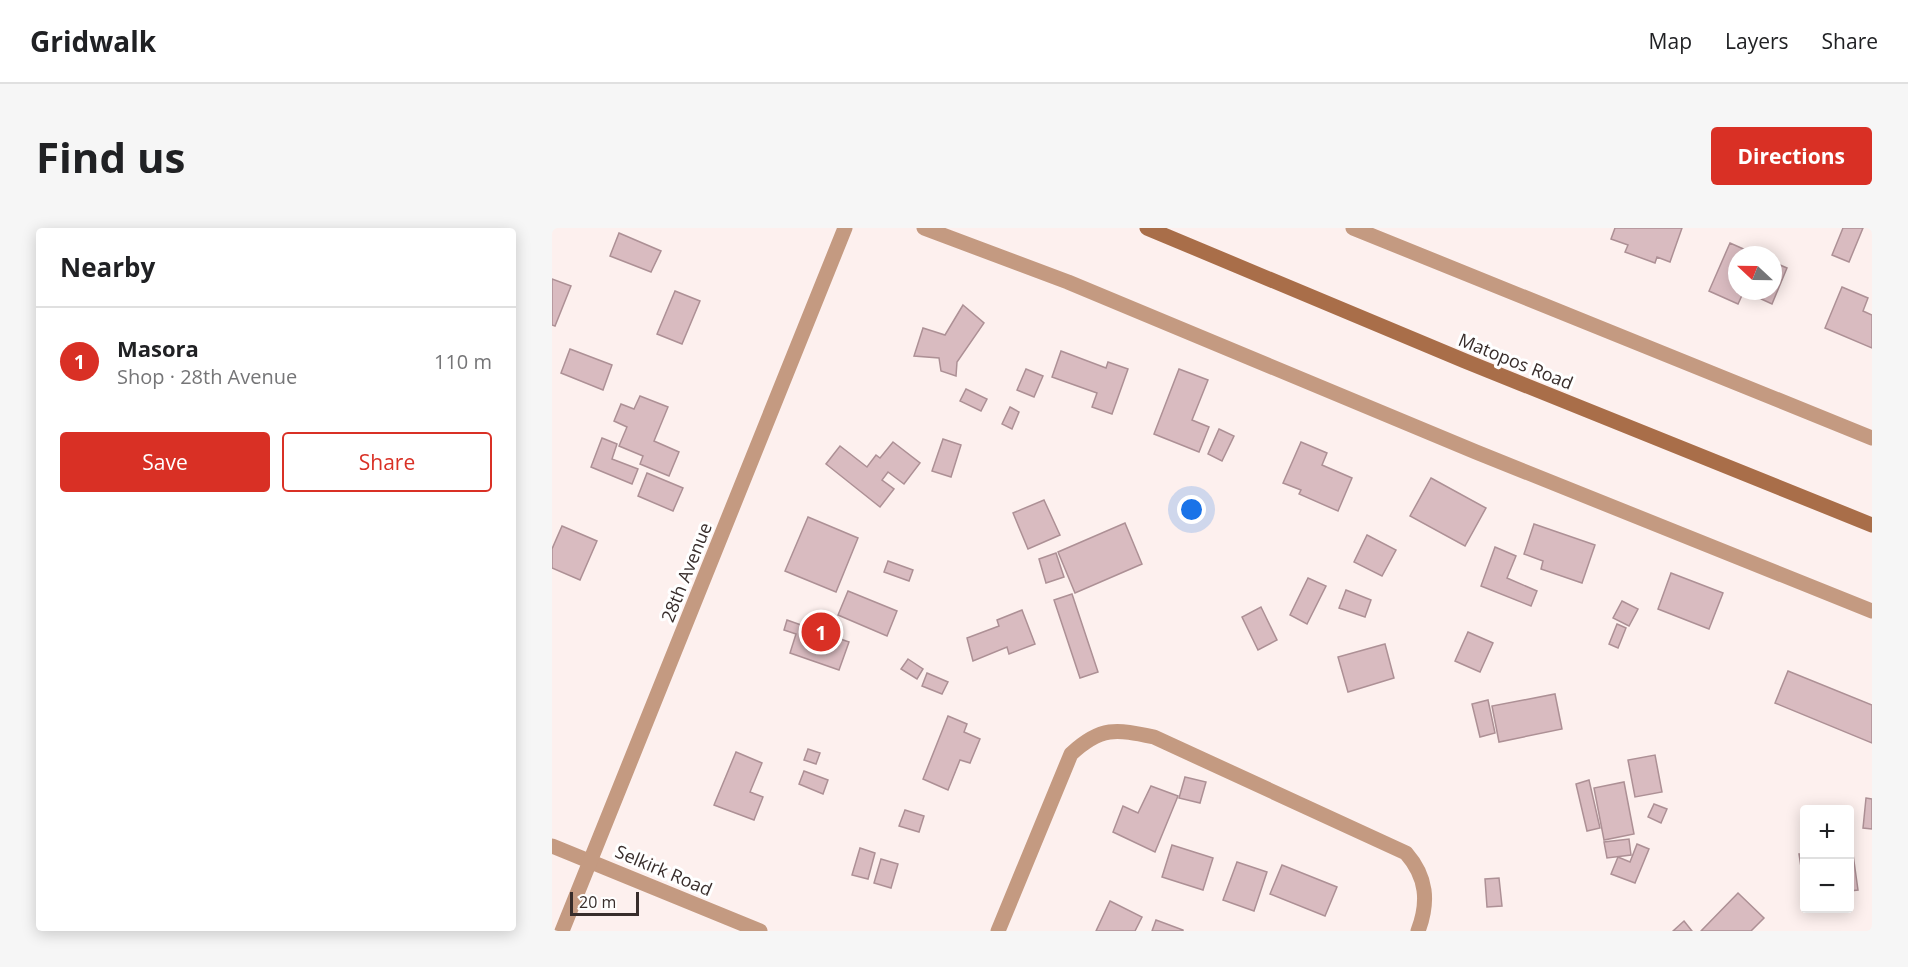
<!DOCTYPE html>
<meta charset="utf-8">
<style>
:root{--surface:#fff;--page:#f6f6f6;--text:#202124;--muted:#757577;--line:#e0e0e0;--accent:#d93025}
body{margin:0;font-family:"Open Sans",sans-serif;background:var(--page);color:var(--text)}
.controls{position:absolute;right:18px;bottom:18px;display:grid;overflow:hidden;border-radius:6px;box-shadow:0 3px 15px #0003}
.controls button{width:54px;height:54px;display:grid;place-items:center;padding:0;border:0;border-bottom:2px solid var(--line);background:var(--surface);color:var(--text);font:30px sans-serif}
.compass{position:absolute;left:1176px;top:18px;width:54px;height:54px;border-radius:50%;background:var(--surface);box-shadow:0 3px 15px #0003;rotate:292deg}
.scale{position:absolute;left:18px;bottom:15px;width:69px;box-sizing:border-box;padding-left:6px;border:3px solid #382d2b;border-top:0;font-size:16px;line-height:21px;white-space:nowrap;color:#382d2b;-webkit-text-stroke:4px #fff;paint-order:stroke}
.you{position:absolute;left:640px;top:282px;width:21px;height:21px;margin:-15px;border:4px solid #fff;border-radius:50%;background:#1a73e8;box-shadow:0 0 0 9px #1a73e833}
.badge{display:grid;place-items:center;width:39px;height:39px;border-radius:50%;background:var(--accent);color:#fff;font-size:20px;font-weight:700}
.pin{position:absolute;translate:-50% -50%;border:3px solid #fff;box-shadow:0 2px 6px #0006}
.list{margin:0;padding:0;list-style:none}
h2{display:flex;justify-content:space-between;align-items:center;height:78px;margin:0;padding:0 24px;font-size:26px}
h2 small{font-size:20px;font-weight:400;color:var(--muted)}
.list li{display:grid;grid-template-columns:39px 1fr auto;gap:18px;align-items:center;box-sizing:border-box;height:108px;padding:0 24px;border-top:2px solid var(--line)}
.list b{display:block;font-size:22px;white-space:nowrap}
.list p{margin:0;font-size:20px;white-space:nowrap;color:var(--muted)}
.list em{font-size:20px;font-style:normal;color:var(--muted)}
.actions{display:flex;gap:12px;padding:18px 24px}
.actions a{flex:1;padding:14px 0;border:2px solid var(--accent);border-radius:6px;text-align:center;font-size:21px;color:var(--accent)}
.actions .main{background:var(--accent);color:#fff}
.map{position:relative;flex:none;width:1320px;height:703px;overflow:hidden;border-radius:6px}
header{display:flex;align-items:center;gap:36px;box-sizing:border-box;height:84px;padding:0 30px;background:var(--surface);border-bottom:2px solid var(--line)}
header strong{font-size:28px}
nav{display:flex;gap:33px;margin-inline-start:auto;font-size:21px}
.intro{display:flex;align-items:center;justify-content:space-between;box-sizing:border-box;height:144px;padding:0 36px}
h1{margin:0;font-size:42px}
.button{padding:15px 27px;border-radius:6px;background:var(--accent);color:#fff;font-size:21px;font-weight:700}
main{display:flex;gap:36px;padding:0 36px}
aside{flex:1;background:var(--surface);border-radius:6px;box-shadow:0 3px 15px #0003}
.map>svg:first-child{display:block}
</style>
<header>
<strong>Gridwalk</strong>
<nav><a>Map</a><a>Layers</a><a>Share</a></nav>
</header>
<div class="intro"><h1>Find us</h1><a class="button">Directions</a></div>
<main>
<aside>
<h2>Nearby<small></small></h2>
<ul class="list">
<li><span class="badge">1</span><div><b>Masora</b><p>Shop · 28th Avenue</p></div><em>110 m</em></li>
</ul>
<div class="actions"><a class="main">Save</a><a>Share</a></div>
</aside>
<div class="map">
<svg width="1320" height="703" viewBox="0 0 1320 703">
<rect width="100%" height="100%" fill="#fdf0ee"/>
<g fill="#d9bbc0" stroke="#ad9095" stroke-width="1.5">
<polygon points="1063,0 1130,0 1118,34 1105,29 1103,35 1073,24 1076,17 1059,11"/>
<polygon points="1291,0 1311,0 1297,34 1280,27"/>
<polygon points="67,5 109,23 99,44 58,28"/>
<polygon points="1178,15 1205,27 1185,27 1185,63 1221,63 1221,34 1235,40 1220,76 1192,63 1186,76 1157,63"/>
<polygon points="0,51 19,58 3,98 0,97"/>
<polygon points="1290,59 1316,70 1311,83 1320,87 1320,120 1273,100"/>
<polygon points="123,63 148,73 130,116 105,106"/>
<polygon points="411,77 432,95 405,134 404,148 389,143 387,130 362,128 371,100 393,107"/>
<polygon points="18,121 60,137 51,162 9,145"/>
<polygon points="509,123 554,140 556,134 576,141 560,186 540,179 545,165 500,149"/>
<polygon points="474,141 491,148 482,169 465,162"/>
<polygon points="627,141 656,152 640,192 657,199 647,224 602,206"/>
<polygon points="414,161 435,171 429,183 408,173"/>
<polygon points="88,168 116,179 102,213 127,224 117,248 88,236 91,228 67,218 75,199 62,193 69,176 82,181"/>
<polygon points="458,179 467,184 460,201 450,196"/>
<polygon points="667,201 682,208 670,233 656,226"/>
<polygon points="50,210 65,216 60,231 86,241 80,256 39,239"/>
<polygon points="391,211 409,217 399,249 380,243"/>
<polygon points="341,214 368,235 352,256 336,244 330,252 342,261 328,279 274,236 288,218 315,239 324,227 328,230"/>
<polygon points="749,214 775,225 770,237 800,250 786,283 747,266 749,262 731,255"/>
<polygon points="95,245 131,260 121,283 86,268"/>
<polygon points="879,250 934,280 913,318 858,288"/>
<polygon points="492,272 508,307 476,321 461,285"/>
<polygon points="256,289 306,310 284,364 233,343"/>
<polygon points="573,295 590,336 523,365 506,324"/>
<polygon points="982,296 1043,317 1030,355 989,341 991,333 972,326"/>
<polygon points="10,298 45,313 28,352 0,340 0,321"/>
<polygon points="815,307 844,322 830,348 802,334"/>
<polygon points="943,319 964,328 955,350 985,363 979,378 929,358"/>
<polygon points="504,325 512,349 494,355 487,331"/>
<polygon points="336,333 361,342 357,353 332,344"/>
<polygon points="1119,345 1171,365 1157,401 1106,381"/>
<polygon points="756,350 774,358 755,396 738,387"/>
<polygon points="794,362 819,372 813,389 787,380"/>
<polygon points="296,363 345,383 335,408 286,387"/>
<polygon points="520,366 546,444 528,450 502,372"/>
<polygon points="1070,373 1086,381 1077,398 1061,390"/>
<polygon points="709,379 725,412 706,422 690,389"/>
<polygon points="470,382 483,416 457,426 455,419 421,433 415,410 447,398 445,392"/>
<polygon points="235,392 297,414 287,442 238,425 244,406 232,402"/>
<polygon points="1065,396 1074,400 1066,420 1057,416"/>
<polygon points="916,404 941,415 928,444 903,433"/>
<polygon points="833,416 842,450 796,464 786,429"/>
<polygon points="356,431 371,441 365,451 349,441"/>
<polygon points="1236,443 1320,477 1320,515 1223,475"/>
<polygon points="375,445 396,454 390,466 370,458"/>
<polygon points="1003,466 1010,501 947,514 940,478"/>
<polygon points="936,472 943,505 928,509 920,476"/>
<polygon points="396,488 415,496 412,504 428,511 418,535 408,532 396,562 371,551"/>
<polygon points="256,521 268,525 264,536 252,532"/>
<polygon points="184,524 210,535 198,564 211,569 202,592 162,577"/>
<polygon points="1103,527 1110,564 1083,569 1076,532"/>
<polygon points="252,543 276,552 271,566 247,556"/>
<polygon points="633,549 654,554 648,575 627,570"/>
<polygon points="1037,552 1048,600 1035,603 1024,556"/>
<polygon points="1072,554 1082,606 1052,612 1042,560"/>
<polygon points="599,558 626,568 603,624 561,604 571,578 586,585"/>
<polygon points="1314,570 1320,571 1320,601 1311,600"/>
<polygon points="1102,576 1115,581 1109,595 1096,589"/>
<polygon points="353,582 372,588 367,604 347,598"/>
<polygon points="1077,611 1079,627 1055,630 1052,614"/>
<polygon points="1085,616 1097,621 1083,655 1059,646 1066,629 1078,634"/>
<polygon points="620,617 661,630 651,662 610,649"/>
<polygon points="1298,619 1300,619 1306,662 1298,663"/>
<polygon points="308,620 323,625 316,651 300,647"/>
<polygon points="1247,626 1252,626 1252,652 1251,652"/>
<polygon points="329,631 346,636 339,660 322,655"/>
<polygon points="685,634 715,644 702,683 671,672"/>
<polygon points="730,637 785,659 773,688 718,666"/>
<polygon points="947,650 950,678 935,679 933,651"/>
<polygon points="1186,665 1212,690 1199,703 1149,703"/>
<polygon points="558,673 590,689 583,703 544,703"/>
<polygon points="604,692 631,702 631,703 600,703"/>
<polygon points="1132,693 1140,703 1121,703"/>
</g>
<g fill="none" stroke-linecap="round" stroke-linejoin="round">
<g stroke="#c49a81" stroke-width="15">
<polyline points="372,0 516,54 924,224 1320,383"/>
<polyline points="801,0 1320,210"/>
<polyline points="0,618 208,703"/>
<polyline points="10,703 293,0"/>
<path d="M446,703L519,526C549,498 564,501 602,509L854,625C875,649 877,674 866,703"/>
</g>
<polyline stroke="#a96e49" stroke-width="15" points="595,0 913,133 1320,297"/>
</g>
<g text-anchor="middle" dominant-baseline="central" stroke-width="6" stroke-linejoin="round" paint-order="stroke">
<g font-size="18" fill="#382d2b" stroke="#fff">
<text transform="translate(964 133) rotate(22)">Matopos Road</text>
<text transform="translate(134 344) rotate(-68)">28th Avenue</text>
<text transform="translate(112 642) rotate(23)">Selkirk Road</text>
</g>
</g>
</svg>
<div class="controls">
<button>+</button>
<button>−</button>
</div>
<svg class="compass" viewBox="-18 -18 36 36"><path d="M0-13l5 13h-10z" fill="#e53935"/><path d="M0 13l5-13h-10z" fill="#757577"/></svg>
<div class="scale">20 m</div>
<div class="you"></div>
<div class="pin badge" style="left:269px;top:404px">1</div>
</div>
</main>
